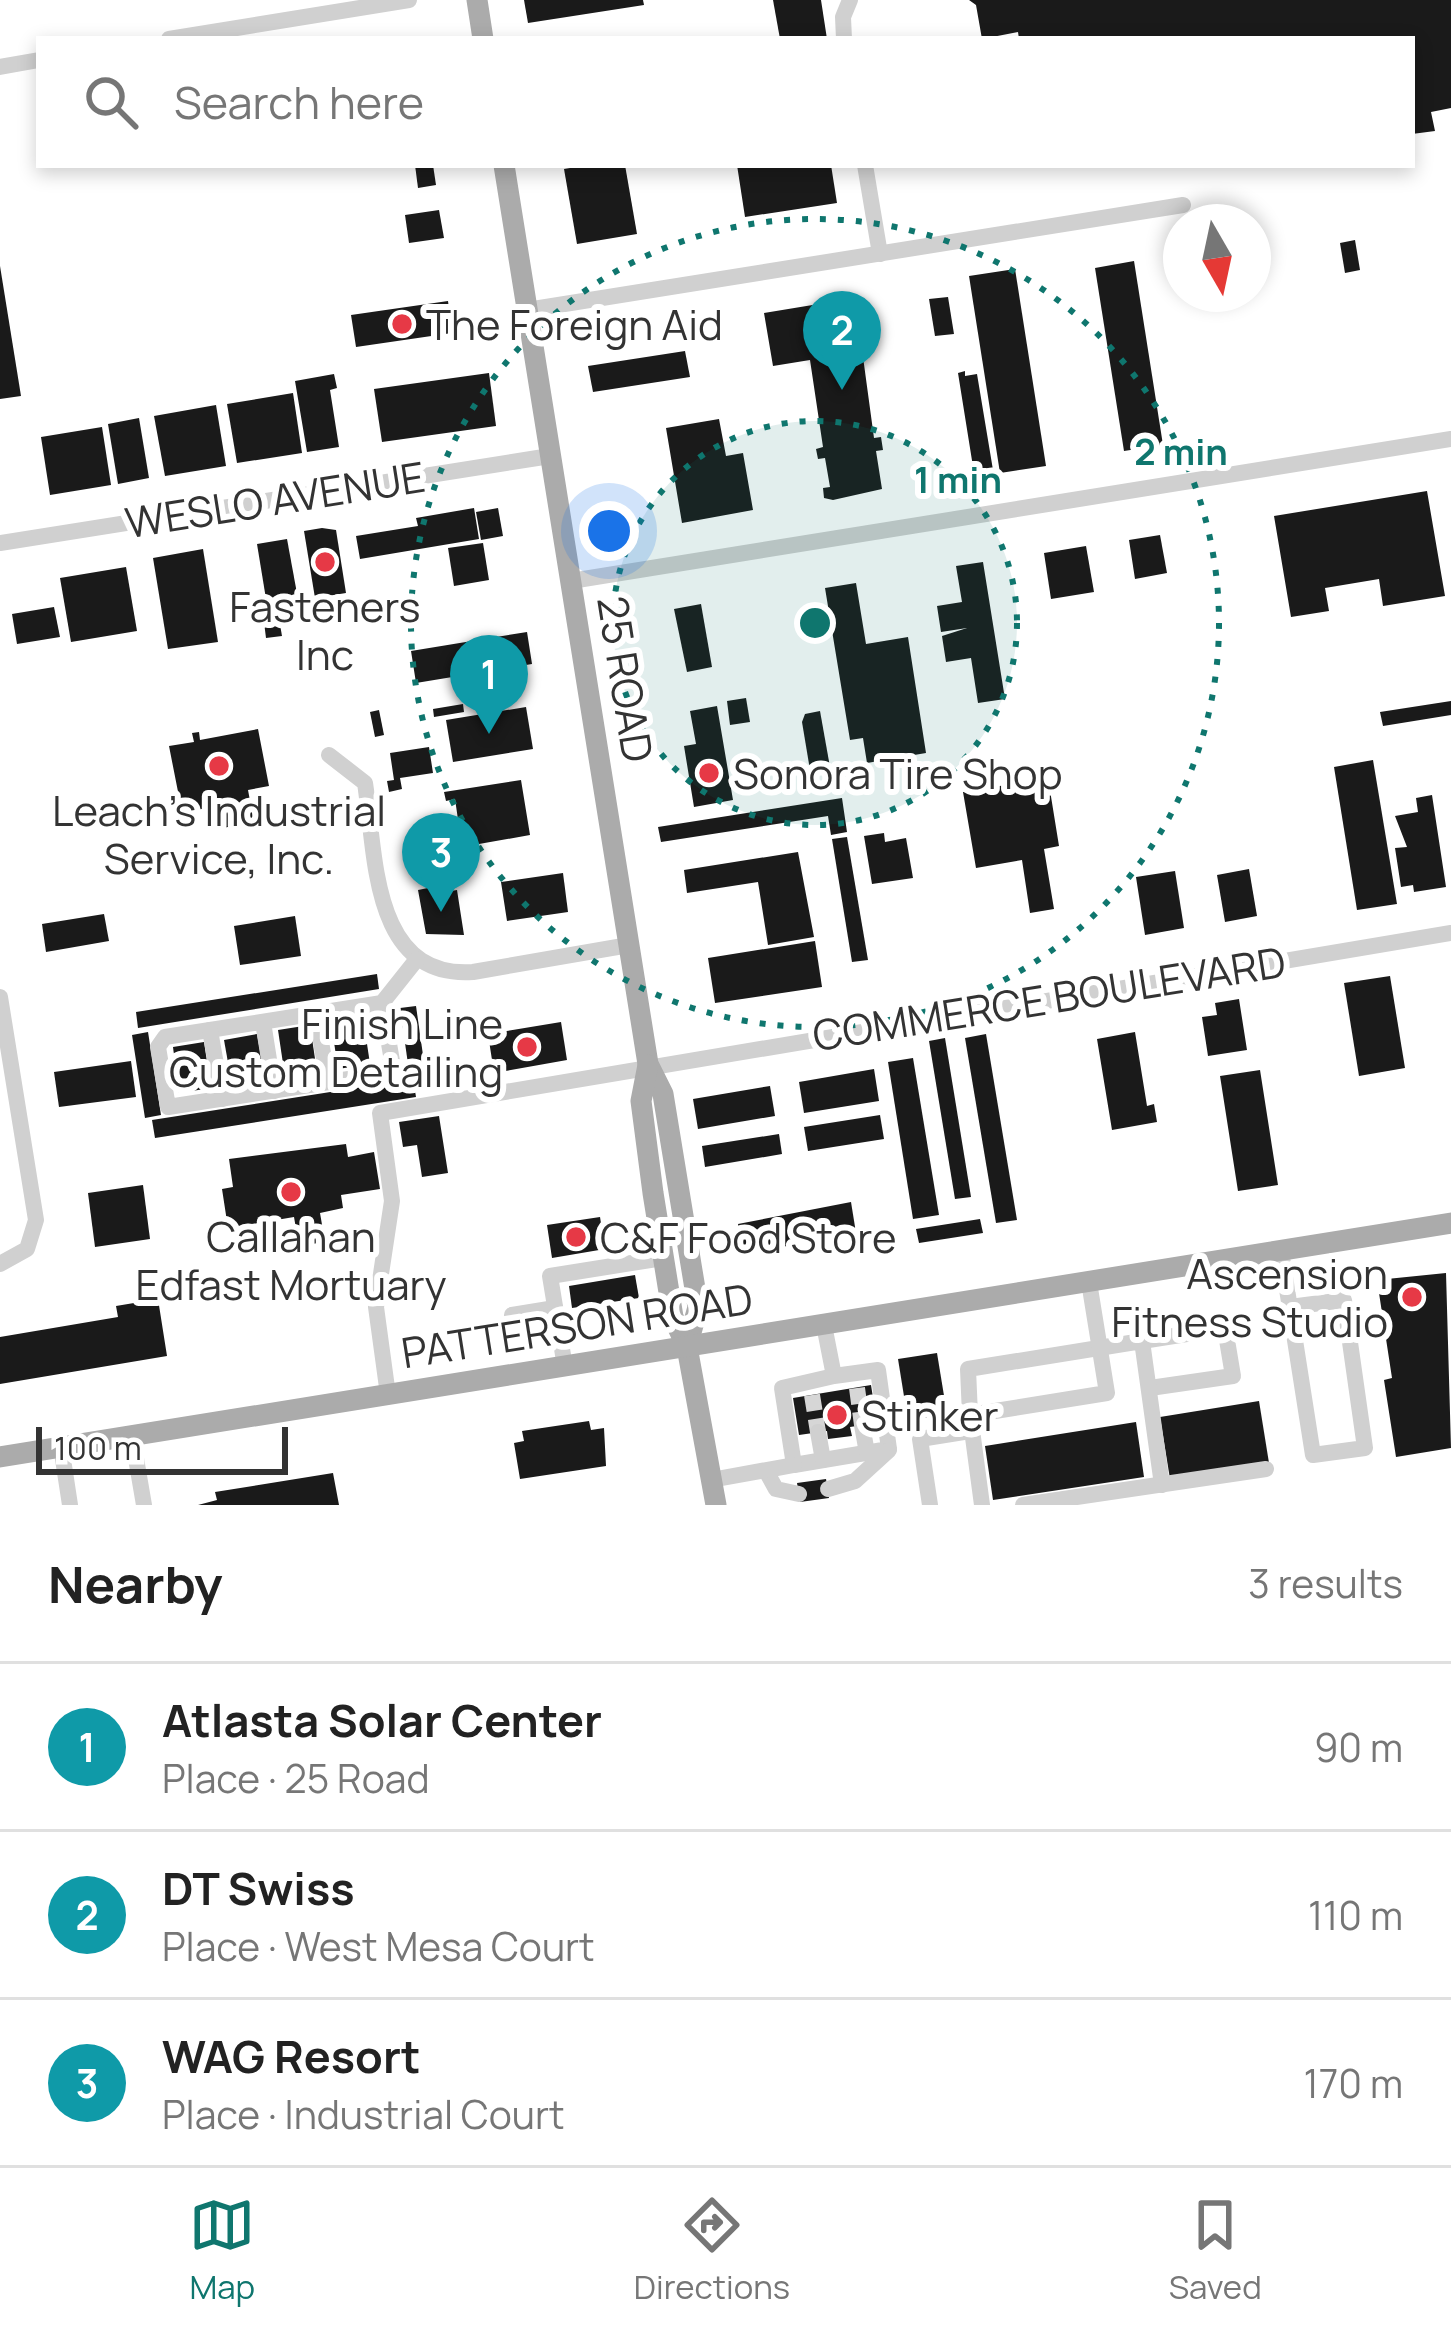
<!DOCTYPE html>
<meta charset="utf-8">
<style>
:root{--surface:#fff;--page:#f6f6f6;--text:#222;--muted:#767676;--line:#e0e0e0;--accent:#0f766e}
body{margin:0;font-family:Manrope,sans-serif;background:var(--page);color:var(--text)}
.compass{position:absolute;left:1163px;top:204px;width:108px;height:108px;border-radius:50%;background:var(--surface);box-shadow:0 6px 18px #0003;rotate:171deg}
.scale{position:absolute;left:36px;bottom:30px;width:252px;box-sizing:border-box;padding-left:12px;border:6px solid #333;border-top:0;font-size:33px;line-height:42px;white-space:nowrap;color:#333;-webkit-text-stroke:9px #fff;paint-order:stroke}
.you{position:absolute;left:609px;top:531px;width:42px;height:42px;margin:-30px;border:9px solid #fff;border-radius:50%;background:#1a73e8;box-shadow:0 0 0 18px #1a73e833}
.badge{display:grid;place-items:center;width:78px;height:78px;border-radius:50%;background:var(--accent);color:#fff;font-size:39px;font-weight:700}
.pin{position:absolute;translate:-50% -99px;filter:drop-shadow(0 3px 6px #0008)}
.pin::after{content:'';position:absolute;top:63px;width:42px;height:36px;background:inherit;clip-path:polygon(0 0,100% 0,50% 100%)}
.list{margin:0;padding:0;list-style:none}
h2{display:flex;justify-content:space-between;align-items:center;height:156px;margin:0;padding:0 48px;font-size:51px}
h2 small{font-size:39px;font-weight:400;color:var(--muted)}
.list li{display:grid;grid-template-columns:78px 1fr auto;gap:36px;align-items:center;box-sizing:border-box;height:168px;padding:0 48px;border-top:3px solid var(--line)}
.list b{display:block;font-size:45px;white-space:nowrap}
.list p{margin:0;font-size:39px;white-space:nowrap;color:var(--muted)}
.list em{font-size:39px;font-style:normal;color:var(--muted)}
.icon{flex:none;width:66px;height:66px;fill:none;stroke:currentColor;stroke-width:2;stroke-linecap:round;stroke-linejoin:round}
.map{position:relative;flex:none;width:1451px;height:1505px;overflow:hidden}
.search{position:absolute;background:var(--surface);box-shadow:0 6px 18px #0003;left:36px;right:36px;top:36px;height:132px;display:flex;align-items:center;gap:30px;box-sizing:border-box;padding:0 42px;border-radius:0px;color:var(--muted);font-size:45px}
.sheet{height:660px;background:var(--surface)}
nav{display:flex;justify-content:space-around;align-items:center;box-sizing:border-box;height:168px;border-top:3px solid var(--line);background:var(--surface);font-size:33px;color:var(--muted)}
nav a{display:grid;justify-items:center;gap:6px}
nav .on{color:var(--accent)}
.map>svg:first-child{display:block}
</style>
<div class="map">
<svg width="1451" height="1505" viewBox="0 0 1451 1505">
<rect width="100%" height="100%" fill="#fff"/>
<g fill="#1a1a1a">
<polygon points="524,0 643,0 644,5 528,23"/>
<polygon points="773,0 821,0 827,39 780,39"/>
<polygon points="969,0 1451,0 1451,108 1431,112 1435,131 1412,134 1412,39 1019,39 1018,32 982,39 976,5"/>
<polygon points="415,165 433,165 436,185 418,188"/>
<polygon points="588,165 625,165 637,234 577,244 564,169"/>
<polygon points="737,165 831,165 837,203 745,217"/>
<polygon points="439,210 444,238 409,243 405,215"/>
<polygon points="1355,240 1360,270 1345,273 1340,243"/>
<polygon points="1134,261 1163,445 1124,451 1095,268"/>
<polygon points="0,266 21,396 0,399"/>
<polygon points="1015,269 1046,466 1000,473 969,276"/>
<polygon points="948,297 954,334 935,336 929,299"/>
<polygon points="855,298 874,438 881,437 883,450 876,451 882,489 833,500 824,498 823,488 830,487 825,458 818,459 816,449 823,447 810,360 773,366 764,313"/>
<polygon points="448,301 452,333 356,347 351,315"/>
<polygon points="685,351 690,377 593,392 588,366"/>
<polygon points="965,371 965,376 977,374 993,470 974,473 958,373"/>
<polygon points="489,373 496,426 382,442 374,389"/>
<polygon points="334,374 337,388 330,390 339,447 307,452 295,381"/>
<polygon points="293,393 302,453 237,463 227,404"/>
<polygon points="216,405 226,466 165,476 154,416"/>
<polygon points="139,418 149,478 118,484 108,424"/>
<polygon points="719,419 726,456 743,453 753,510 682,523 666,428"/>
<polygon points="102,427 111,485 50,495 41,437"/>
<polygon points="1427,491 1445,596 1383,606 1379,579 1325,588 1329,611 1291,617 1274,516"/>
<polygon points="474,508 479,539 360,559 356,536 418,526 416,518"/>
<polygon points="498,508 503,536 481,540 476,512"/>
<polygon points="322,528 336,530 346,593 315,598 304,531"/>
<polygon points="1160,535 1167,573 1135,579 1129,540"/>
<polygon points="287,539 298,599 267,605 257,544"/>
<polygon points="483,543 489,580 454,586 448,548"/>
<polygon points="1086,546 1094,592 1051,599 1044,553"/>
<polygon points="203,549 218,642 168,649 153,558"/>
<polygon points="983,562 1005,699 978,703 971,658 946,662 942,636 967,628 941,632 937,606 962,602 956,566"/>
<polygon points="126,567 137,631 71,642 60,578"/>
<polygon points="856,583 866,644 908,637 926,753 867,763 863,738 850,740 825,588"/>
<polygon points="701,604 712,667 687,672 674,609"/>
<polygon points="54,607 60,637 17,644 12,614"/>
<polygon points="278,613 282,636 266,638 263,614"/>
<polygon points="527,632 532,664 416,683 411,651"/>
<polygon points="746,698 750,722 730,725 727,701"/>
<polygon points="1451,701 1451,715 1383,726 1380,712"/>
<polygon points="463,704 464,712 434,717 433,709"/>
<polygon points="717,706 733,800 694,807 684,746 696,744 690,711"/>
<polygon points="526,707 533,749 453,762 446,720"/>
<polygon points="379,710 384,735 375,737 370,712"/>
<polygon points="820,711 830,767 810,770 802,722 805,714"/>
<polygon points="258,729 269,786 248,790 254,822 207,831 202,809 182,812 169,746 194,742 192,733 199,732 200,740"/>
<polygon points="429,747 433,773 400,778 402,789 389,792 387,781 394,780 390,753"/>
<polygon points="1373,760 1397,904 1357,910 1334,767"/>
<polygon points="1048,778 1059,846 1044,849 1054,909 1030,913 1022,860 976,868 963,792"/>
<polygon points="521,780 530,835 462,847 455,799 446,801 444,792"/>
<polygon points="1432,795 1446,887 1414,892 1413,885 1401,887 1395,848 1407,847 1395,816 1418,812 1416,798"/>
<polygon points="842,798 847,832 831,835 828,816 661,842 658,827"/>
<polygon points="884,833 885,842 906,838 913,878 872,884 864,836"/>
<polygon points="847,837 868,960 852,962 832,839"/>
<polygon points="798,852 814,937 768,945 758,882 687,893 684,870"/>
<polygon points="1249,869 1257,916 1225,922 1217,875"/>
<polygon points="1175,871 1184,928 1145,935 1136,877"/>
<polygon points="563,873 568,912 507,921 501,882"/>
<polygon points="438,886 439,893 457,890 464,935 426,934 418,890"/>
<polygon points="104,914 109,941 46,952 42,924"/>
<polygon points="295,916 301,956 240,965 234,926"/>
<polygon points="815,941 822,987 715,1003 708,958"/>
<polygon points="377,974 379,989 138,1028 136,1012"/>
<polygon points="1390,976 1405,1068 1359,1076 1344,983"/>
<polygon points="1239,999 1247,1050 1208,1056 1202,1017 1217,1015 1215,1003"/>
<polygon points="416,1006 426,1076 410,1078 400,1008"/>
<polygon points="363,1017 370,1064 338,1069 331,1022"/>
<polygon points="561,1022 567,1060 494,1073 488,1034"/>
<polygon points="310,1025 317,1072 285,1077 278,1030"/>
<polygon points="148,1032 161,1115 145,1118 132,1035"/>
<polygon points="1135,1032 1147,1106 1154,1104 1157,1122 1112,1130 1097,1039"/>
<polygon points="257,1034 265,1080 232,1085 224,1040"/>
<polygon points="986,1034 1017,1220 996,1223 965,1038"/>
<polygon points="945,1038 971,1197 955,1199 929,1041"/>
<polygon points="204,1042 211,1088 179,1093 173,1047"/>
<polygon points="913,1058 939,1215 913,1219 888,1062"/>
<polygon points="131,1061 136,1097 59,1107 54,1072"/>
<polygon points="874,1069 879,1101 804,1113 799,1082"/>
<polygon points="1260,1070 1278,1185 1238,1191 1220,1076"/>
<polygon points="413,1079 416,1097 155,1138 152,1120"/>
<polygon points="770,1086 775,1116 698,1129 693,1099"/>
<polygon points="880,1115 884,1139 808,1151 804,1127"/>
<polygon points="439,1116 448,1173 422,1177 417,1145 403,1147 399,1122"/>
<polygon points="779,1134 782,1154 705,1167 702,1146"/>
<polygon points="346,1144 348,1157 374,1152 380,1189 341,1195 343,1208 320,1213 325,1242 299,1246 294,1217 228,1228 222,1189 233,1187 229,1159"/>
<polygon points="143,1185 150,1239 95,1247 88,1193"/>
<polygon points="851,1202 856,1233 744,1254 738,1224"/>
<polygon points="600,1217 605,1249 552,1258 547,1225"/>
<polygon points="980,1219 983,1233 919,1243 916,1229"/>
<polygon points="1446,1273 1451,1448 1396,1457 1384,1380 1392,1378 1377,1280"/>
<polygon points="635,1275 639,1298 572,1308 569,1286"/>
<polygon points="158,1299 167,1356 0,1384 0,1337 118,1317 116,1306"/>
<polygon points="937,1353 947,1414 908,1421 898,1359"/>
<polygon points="871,1385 877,1423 850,1427 852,1436 828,1439 827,1431 799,1435 793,1398"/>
<polygon points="1259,1401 1269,1463 1170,1479 1160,1417"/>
<polygon points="589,1421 591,1430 604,1428 606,1466 520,1479 514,1443 524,1441 522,1431"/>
<polygon points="1136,1422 1144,1477 993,1500 985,1446"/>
<polygon points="333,1473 339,1505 198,1505 217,1500 215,1492"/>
<polygon points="826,1479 829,1498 800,1502 797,1483"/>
</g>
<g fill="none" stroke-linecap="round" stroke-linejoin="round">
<g stroke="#d6d6d6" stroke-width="16" stroke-dasharray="16 8" stroke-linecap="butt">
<polyline points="857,1388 862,1425"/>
<polyline points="812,1395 818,1432"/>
</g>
<g stroke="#d0d0d0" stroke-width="16">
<polyline points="169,39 409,0"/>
<polyline points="844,39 843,17 850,0"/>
<polyline points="0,67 39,60"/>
<polyline points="865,165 880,254"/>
<polyline points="527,310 1183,205"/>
<polyline points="0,543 550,456"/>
<polyline points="571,581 1451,439"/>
<path d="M329,755L365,783C376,854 371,979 473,972L629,945"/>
<polyline points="0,997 36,1220 27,1249 0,1264"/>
<polyline points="382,1003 165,1037 158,1047 168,1107 381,1074 392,1061 382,1003 417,959"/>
<polyline points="316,1013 328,1082"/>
<polyline points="263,1022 274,1091"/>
<polyline points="210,1030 222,1099"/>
<polyline points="1281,1251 1313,1455 1365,1448 1344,1300 1290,1307"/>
<polyline points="512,1315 555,1308"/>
<polyline points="824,1325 834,1376 878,1370 889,1449 794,1465 782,1388 834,1376"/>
<polyline points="1142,1341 1225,1328 1233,1376 1150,1388"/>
<polyline points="565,1367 550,1276 663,1258"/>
<polyline points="388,1395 376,1307 392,1201 380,1113 1451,933"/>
<polyline points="970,1415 968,1369 1142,1341 1162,1485"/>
<polyline points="862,1425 867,1453"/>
<polyline points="818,1432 823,1460"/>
<polyline points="132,1435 144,1505"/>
<polyline points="61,1446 70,1505"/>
<polyline points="766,1471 776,1489 799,1494"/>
<polyline points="711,1480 794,1465"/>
<polyline points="828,1489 855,1481 889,1450"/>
<polyline points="930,1505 920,1439 970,1431"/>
<polyline points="982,1505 970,1415 1107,1393 1089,1282"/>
<polyline points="1023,1505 1266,1469"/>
</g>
<g stroke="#ababab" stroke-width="21">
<polyline points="477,0 483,39"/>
<polyline points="504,165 648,1064 663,1094 698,1307 687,1347"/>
<polyline points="648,1065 641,1101 653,1193 673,1317 687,1347 716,1505"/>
<polyline points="0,1457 1451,1223"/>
</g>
</g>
<circle cx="815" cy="623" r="202" fill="#0f766e" fill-opacity=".12"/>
<g fill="none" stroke="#0f766e" stroke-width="6" stroke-dasharray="6 12">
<circle cx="815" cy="623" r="202"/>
<circle cx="815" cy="623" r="404"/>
</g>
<g fill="#e63946" stroke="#fff" stroke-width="4.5">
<circle cx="402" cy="324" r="12"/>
<circle cx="325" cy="562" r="12"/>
<circle cx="219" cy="766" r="12"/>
<circle cx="709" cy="773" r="12"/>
<circle cx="527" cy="1047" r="12"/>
<circle cx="291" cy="1192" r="12"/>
<circle cx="576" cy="1237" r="12"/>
<circle cx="1412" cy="1297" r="12"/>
<circle cx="837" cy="1415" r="12"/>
</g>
<g text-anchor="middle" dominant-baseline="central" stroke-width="12" stroke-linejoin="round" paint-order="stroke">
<g font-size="42" fill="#333" stroke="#fff" text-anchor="start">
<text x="426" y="324">The Foreign Aid</text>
<text x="325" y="606" text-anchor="middle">Fasteners<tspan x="325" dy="48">Inc</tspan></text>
<text x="733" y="773">Sonora Tire Shop</text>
<text x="219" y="810" text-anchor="middle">Leach's Industrial<tspan x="219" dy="48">Service, Inc.</tspan></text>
<text x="503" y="1023" text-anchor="end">Finish Line<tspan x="503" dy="48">Custom Detailing</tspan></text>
<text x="291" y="1236" text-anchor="middle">Callahan<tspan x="291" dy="48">Edfast Mortuary</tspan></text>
<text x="600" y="1237">C&amp;F Food Store</text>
<text x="1388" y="1273" text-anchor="end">Ascension<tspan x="1388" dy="48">Fitness Studio</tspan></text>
<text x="861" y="1415">Stinker</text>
</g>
<g font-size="42" fill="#333" stroke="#fff">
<text transform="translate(275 499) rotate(-9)">WESLO AVENUE</text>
<text transform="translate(626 679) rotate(81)">25 ROAD</text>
<text transform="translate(1049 998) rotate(-9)">COMMERCE BOULEVARD</text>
<text transform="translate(577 1325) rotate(-9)">PATTERSON ROAD</text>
</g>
</g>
<circle cx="815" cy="623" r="18" fill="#0f766e" stroke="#fff" stroke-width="6"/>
<g font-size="36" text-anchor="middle" font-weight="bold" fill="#0f766e" stroke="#fff" stroke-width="12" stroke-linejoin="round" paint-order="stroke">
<text x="1181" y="465">2 min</text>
<text x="958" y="493">1 min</text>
</g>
</svg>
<svg class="compass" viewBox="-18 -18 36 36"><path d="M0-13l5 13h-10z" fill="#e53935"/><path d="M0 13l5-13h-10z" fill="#767676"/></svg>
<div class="scale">100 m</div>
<div class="you"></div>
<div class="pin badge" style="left:489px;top:734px;background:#0f9aa8">1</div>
<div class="pin badge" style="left:842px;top:390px;background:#0f9aa8">2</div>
<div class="pin badge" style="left:441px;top:912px;background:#0f9aa8">3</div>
<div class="search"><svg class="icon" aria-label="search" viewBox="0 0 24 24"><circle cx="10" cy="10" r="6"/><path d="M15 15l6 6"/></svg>Search here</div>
</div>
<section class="sheet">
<h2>Nearby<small>3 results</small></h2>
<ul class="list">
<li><span class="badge" style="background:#0f9aa8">1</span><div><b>Atlasta Solar Center</b><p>Place · 25 Road</p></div><em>90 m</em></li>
<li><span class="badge" style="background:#0f9aa8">2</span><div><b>DT Swiss</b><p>Place · West Mesa Court</p></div><em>110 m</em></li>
<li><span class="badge" style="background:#0f9aa8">3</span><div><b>WAG Resort</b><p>Place · Industrial Court</p></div><em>170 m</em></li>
</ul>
</section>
<nav>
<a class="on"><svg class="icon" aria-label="map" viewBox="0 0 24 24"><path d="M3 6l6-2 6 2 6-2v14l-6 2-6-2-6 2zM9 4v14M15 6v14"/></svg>Map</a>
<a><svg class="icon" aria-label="directions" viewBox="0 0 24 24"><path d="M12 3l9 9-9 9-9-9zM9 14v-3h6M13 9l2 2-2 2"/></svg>Directions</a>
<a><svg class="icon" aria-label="saved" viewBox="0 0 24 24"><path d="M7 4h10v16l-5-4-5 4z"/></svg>Saved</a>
</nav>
